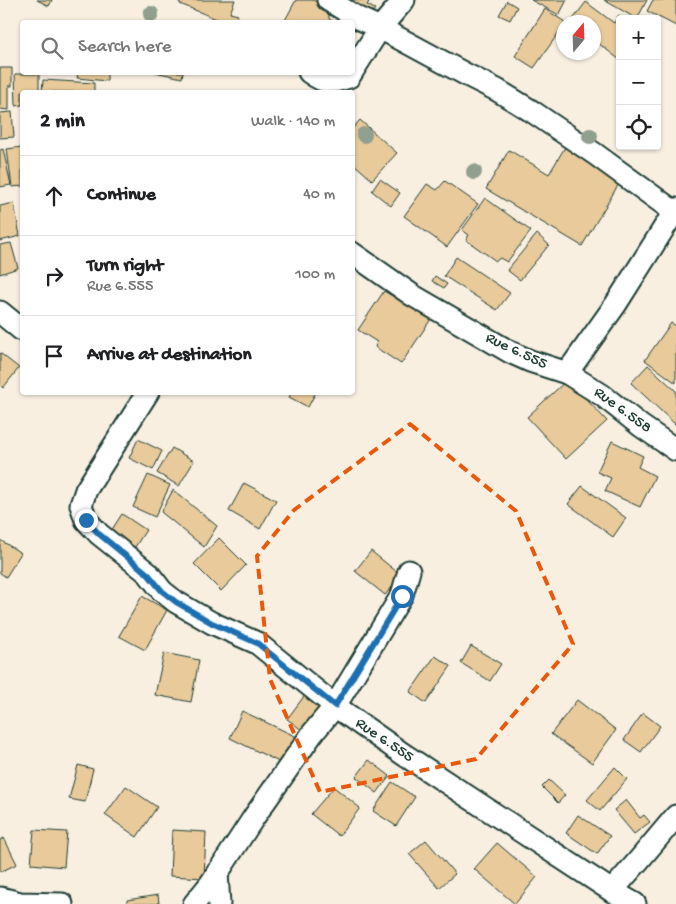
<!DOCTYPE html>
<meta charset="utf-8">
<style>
:root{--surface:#fff;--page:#f6f6f6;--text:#202124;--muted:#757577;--line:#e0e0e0}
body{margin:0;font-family:"Gochi Hand",sans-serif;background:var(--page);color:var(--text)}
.controls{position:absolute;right:15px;top:15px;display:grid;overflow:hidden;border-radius:5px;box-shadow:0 1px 4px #0004}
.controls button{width:45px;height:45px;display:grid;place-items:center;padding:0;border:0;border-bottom:1px solid var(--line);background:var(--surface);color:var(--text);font:25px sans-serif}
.compass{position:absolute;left:556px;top:15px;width:45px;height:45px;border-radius:50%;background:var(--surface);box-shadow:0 1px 4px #0004;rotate:19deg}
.stop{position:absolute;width:15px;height:15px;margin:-11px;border:4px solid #1f6fb2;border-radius:50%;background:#fff}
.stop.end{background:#1f6fb2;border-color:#fff;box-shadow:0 1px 5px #0008}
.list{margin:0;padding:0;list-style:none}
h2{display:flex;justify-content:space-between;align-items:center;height:65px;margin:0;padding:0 20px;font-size:21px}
h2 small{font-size:16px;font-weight:400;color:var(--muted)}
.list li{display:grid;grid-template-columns:32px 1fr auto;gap:15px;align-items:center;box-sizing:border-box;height:80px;padding:0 20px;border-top:1px solid var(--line)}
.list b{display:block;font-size:19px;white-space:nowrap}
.list p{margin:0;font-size:16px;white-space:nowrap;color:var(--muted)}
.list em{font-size:16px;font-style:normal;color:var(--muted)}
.icon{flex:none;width:28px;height:28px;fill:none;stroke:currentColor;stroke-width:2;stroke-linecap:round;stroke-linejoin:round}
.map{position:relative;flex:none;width:676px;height:904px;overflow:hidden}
.search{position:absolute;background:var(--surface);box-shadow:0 1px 4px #0004;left:20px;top:20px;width:335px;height:55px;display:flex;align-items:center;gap:12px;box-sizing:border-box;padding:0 18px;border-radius:5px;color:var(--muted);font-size:19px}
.panel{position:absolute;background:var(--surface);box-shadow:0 1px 4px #0004;left:20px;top:90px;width:335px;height:305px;border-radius:5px}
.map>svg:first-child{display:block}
</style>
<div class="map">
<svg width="676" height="904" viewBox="0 0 676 904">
<rect width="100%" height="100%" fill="#f8efe1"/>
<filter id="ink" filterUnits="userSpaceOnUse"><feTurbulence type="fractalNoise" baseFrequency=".02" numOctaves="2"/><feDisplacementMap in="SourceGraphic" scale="10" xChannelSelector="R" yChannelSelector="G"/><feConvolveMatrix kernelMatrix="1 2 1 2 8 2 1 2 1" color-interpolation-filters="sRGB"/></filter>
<g filter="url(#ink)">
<g fill="#e8ca9b" stroke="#1f3d34">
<polygon points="37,0 52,0 49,6"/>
<polygon points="176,0 235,0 230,13 238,15 235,22 224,22 180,4 180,2"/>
<polygon points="296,0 313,0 324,6 329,12 329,19 333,21 332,22 284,22"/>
<polygon points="341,0 370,0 367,5 375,9 369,17"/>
<polygon points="531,0 567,0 559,15"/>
<polygon points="604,0 647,0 637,19"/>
<polygon points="653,0 676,0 676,26 647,11"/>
<polygon points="507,1 517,7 510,20 499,15"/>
<polygon points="586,2 614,23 619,15 624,19 620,19 620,60 594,40 594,22 571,22"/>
<polygon points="545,9 565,22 564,22 564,25 534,68 515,56"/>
<polygon points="0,68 12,68 12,86 9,86 9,110 0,109"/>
<polygon points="78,72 107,72 107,81 77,78"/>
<polygon points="155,72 183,72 182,78"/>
<polygon points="15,74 39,74 39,92 22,92 22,105 16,106"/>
<polygon points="43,80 94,83 94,92 42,92"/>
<polygon points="12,112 14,137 0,138 0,113"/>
<polygon points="360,120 397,153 372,180 352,162 352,129"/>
<polygon points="574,132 630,165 582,246 486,189 509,150 549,174"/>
<polygon points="22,147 22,186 12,187 7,149"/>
<polygon points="3,149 11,185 0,187 0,150"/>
<polygon points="380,179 400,193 391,206 372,191"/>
<polygon points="445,181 478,204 447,247 404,216 427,184 437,190"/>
<polygon points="485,198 531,231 507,262 500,258 496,261 466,240 469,235 462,230"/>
<polygon points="14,203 20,236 0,241 0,206"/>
<polygon points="537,234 549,245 520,280 507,270"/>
<polygon points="11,243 18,268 0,274 0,245"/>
<polygon points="456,257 510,293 497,310 444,276"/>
<polygon points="435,276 447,284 444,288 432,281"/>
<polygon points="384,291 404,303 407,298 433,316 401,364 375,347 377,342 358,330"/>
<polygon points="671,323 676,326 676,383 645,360"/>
<polygon points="0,353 19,368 3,388 0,385"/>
<polygon points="648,365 676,391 676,425 631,383"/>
<polygon points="567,380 584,390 587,400 607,421 566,459 527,417"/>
<polygon points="292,392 316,392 308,407 289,397"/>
<polygon points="138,439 162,451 153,470 129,458"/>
<polygon points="612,441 643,456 638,467 655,476 640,507 605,491 611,478 597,472"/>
<polygon points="172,448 194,461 179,486 157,473"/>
<polygon points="148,475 170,485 155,517 133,507"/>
<polygon points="244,483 276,500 260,529 229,511"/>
<polygon points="582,486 626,518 613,537 568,504"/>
<polygon points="173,490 217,526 204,547 161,512"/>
<polygon points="122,514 146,530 133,550 109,534"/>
<polygon points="219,538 246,565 221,591 194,564"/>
<polygon points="0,540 21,553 6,577 0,573"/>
<polygon points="371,551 402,576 385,595 355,571"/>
<polygon points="142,596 167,610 145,650 119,636"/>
<polygon points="471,646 501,664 490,681 461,663"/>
<polygon points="164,653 199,660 191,702 155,695"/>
<polygon points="435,656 451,666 426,703 410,692"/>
<polygon points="305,695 324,709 306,733 287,719"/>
<polygon points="577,700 616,730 592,763 551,734"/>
<polygon points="242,711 297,737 283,764 230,738"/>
<polygon points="643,713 660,726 641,752 624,740"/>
<polygon points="369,760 390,776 377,793 356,777"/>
<polygon points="78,765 93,769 85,802 69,799"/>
<polygon points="615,767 627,779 600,811 587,800"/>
<polygon points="549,780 565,795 558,803 542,787"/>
<polygon points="392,782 415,797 396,826 373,811"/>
<polygon points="126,786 157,807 137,837 105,815"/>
<polygon points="334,787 360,808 339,836 311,814"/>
<polygon points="626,800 640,818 644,815 650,822 634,834 614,810"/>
<polygon points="578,815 610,836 597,854 566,833"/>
<polygon points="34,830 67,832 64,867 31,864"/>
<polygon points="172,830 206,832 204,878 170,876"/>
<polygon points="4,838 17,864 0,872 0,840"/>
<polygon points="426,840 455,874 439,888 409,854"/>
<polygon points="497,843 537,877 515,904 474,869"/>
<polygon points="158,895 159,904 127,904 127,900"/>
</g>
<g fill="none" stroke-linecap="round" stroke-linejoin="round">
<defs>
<g id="street">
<polyline points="328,0 358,18 380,28 404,0"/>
<path d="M309,72C325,84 331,83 349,77L352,72"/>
<polyline points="352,72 380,28 467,75 497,90 533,112 595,154 676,213"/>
<polyline points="352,253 412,295 510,352 530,361 567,373 616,304 676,209"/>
<polyline points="0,312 22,330"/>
<polyline points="567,373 602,395 641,426 676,450"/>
<polyline points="148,392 86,490 81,505 86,520 99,534 148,573 162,591 176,602 212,623 257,643 335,706 363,726 403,754 612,891 639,860 676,816"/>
<polyline points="217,873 219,904"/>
<polyline points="612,891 635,904"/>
<polyline points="0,898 20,903 62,904"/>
<polyline points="194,904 211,883 254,817 312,734 335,706 402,595 409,571"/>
</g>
</defs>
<use href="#street" stroke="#1f3d34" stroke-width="25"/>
<use href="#street" stroke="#fff" stroke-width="21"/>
</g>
<g fill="#919f8e">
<circle cx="151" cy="14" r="8"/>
<circle cx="364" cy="135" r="8"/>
<circle cx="590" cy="136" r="8"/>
<circle cx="474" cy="172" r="8"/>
</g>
</g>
<g fill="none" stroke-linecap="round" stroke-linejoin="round" filter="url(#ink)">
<polyline stroke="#1f6fb2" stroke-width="6" points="86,520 99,534 148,574 162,591 176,602 212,623 257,643 335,706 402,596"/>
</g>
<path fill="none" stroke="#e8590c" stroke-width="4" stroke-dasharray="10 6" stroke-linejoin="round" d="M410,424L516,511L573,644L476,759L320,792L270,679L257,556L294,510Z"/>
<g text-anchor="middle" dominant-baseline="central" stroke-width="5" stroke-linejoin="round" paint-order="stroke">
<g font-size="16" fill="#1f3d34" stroke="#fff">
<text transform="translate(516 352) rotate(25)">Rue 6.555</text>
<text transform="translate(622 411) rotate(36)">Rue 6.558</text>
<text transform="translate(384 741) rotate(34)">Rue 6.555</text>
</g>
</g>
</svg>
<div class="controls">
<button>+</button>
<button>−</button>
<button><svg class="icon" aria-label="locate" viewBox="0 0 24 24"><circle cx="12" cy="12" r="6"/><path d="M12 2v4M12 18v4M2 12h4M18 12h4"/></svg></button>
</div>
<svg class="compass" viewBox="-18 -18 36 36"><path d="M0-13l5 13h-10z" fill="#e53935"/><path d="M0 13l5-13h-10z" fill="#757577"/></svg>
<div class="stop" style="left:402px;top:596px"></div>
<div class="stop end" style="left:86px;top:520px"></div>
<div class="search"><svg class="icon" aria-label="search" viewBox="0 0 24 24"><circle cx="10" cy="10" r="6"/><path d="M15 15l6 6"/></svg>Search here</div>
<section class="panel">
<h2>2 min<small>Walk · 140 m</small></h2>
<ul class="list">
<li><svg class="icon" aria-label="ahead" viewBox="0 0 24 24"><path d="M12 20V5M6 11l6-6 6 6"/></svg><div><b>Continue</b></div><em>40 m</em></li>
<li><svg class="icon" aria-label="right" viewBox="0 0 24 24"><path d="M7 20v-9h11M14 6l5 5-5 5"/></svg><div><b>Turn right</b><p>Rue 6.555</p></div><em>100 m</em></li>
<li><svg class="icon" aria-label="arrive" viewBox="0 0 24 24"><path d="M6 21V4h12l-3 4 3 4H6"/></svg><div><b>Arrive at destination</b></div></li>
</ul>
</section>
</div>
